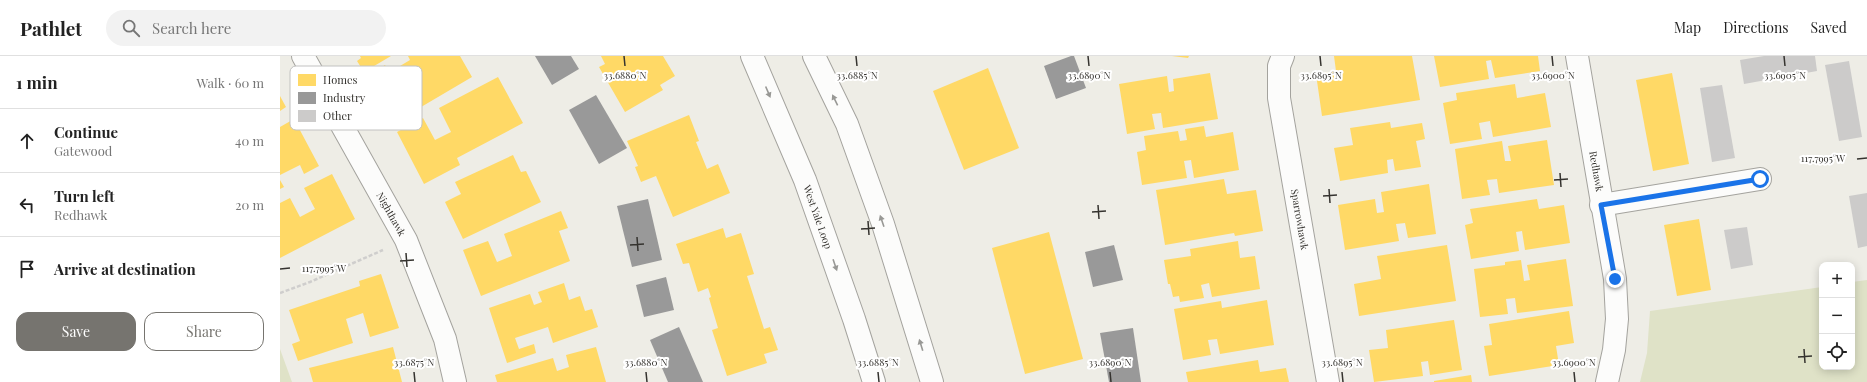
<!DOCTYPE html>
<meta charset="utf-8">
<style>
:root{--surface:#fff;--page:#f2f2f2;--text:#222;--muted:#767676;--line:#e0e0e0;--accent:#76746f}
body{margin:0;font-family:"Playfair Display",serif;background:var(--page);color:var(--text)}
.controls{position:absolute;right:12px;bottom:12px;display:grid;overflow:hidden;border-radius:8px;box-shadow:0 2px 10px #0003}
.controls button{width:36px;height:36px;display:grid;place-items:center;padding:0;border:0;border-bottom:1px solid var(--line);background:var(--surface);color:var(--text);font:20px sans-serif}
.stop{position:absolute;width:12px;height:12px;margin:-9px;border:3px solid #1a73e8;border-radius:50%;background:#fff}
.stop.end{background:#1a73e8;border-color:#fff;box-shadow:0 1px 4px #0008}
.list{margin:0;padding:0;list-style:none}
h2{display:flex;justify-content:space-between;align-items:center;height:52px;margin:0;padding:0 16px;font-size:17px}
h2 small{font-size:13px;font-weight:400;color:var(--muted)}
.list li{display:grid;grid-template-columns:26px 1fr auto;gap:12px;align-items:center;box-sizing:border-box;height:64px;padding:0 16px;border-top:1px solid var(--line)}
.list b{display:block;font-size:15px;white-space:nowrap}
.list p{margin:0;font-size:13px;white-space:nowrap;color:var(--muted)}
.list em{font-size:13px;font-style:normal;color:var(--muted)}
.actions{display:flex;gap:8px;padding:12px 16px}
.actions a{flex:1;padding:9px 0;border:1px solid var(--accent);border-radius:12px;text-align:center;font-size:14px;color:var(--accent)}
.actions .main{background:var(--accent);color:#fff}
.icon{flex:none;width:22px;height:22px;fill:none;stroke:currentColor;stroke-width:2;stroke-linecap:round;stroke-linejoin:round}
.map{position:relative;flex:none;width:1587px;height:326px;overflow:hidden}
header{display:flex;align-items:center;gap:24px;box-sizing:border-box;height:56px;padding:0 20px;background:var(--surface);border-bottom:1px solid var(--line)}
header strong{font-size:19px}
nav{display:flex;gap:22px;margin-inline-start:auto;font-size:14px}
.search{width:280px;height:36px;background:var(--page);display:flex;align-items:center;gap:10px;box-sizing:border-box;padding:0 14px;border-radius:22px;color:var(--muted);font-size:15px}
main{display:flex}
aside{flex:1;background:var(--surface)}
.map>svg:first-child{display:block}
</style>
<header>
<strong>Pathlet</strong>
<div class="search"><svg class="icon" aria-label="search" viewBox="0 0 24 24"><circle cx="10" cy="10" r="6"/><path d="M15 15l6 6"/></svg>Search here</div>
<nav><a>Map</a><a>Directions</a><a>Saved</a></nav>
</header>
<main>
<aside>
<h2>1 min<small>Walk · 60 m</small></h2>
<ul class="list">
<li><svg class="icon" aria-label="ahead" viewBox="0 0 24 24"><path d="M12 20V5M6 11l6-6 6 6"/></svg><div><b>Continue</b><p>Gatewood</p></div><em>40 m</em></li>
<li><svg class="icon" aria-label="left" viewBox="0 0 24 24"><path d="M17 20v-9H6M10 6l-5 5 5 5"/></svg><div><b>Turn left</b><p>Redhawk</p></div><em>20 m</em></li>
<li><svg class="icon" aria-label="arrive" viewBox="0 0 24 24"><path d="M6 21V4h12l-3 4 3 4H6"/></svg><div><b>Arrive at destination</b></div></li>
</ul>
<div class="actions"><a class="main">Save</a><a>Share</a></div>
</aside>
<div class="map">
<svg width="1587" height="326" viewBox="0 0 1587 326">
<rect width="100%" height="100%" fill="#eeede6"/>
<g fill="#dfe2c7">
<polygon points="1587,224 1587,326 1360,326 1367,297 1370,255 1542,231 1542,311 1572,311 1572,226"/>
<polygon points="0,293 12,326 0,326"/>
</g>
<g fill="#ffd966">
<polygon points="80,0 111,0 84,16 77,5 81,2"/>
<polygon points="128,0 180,0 192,21 119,64 92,17 105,9 112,20 122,14 120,10 130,4"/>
<polygon points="321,0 383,0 395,20 380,29 383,34 345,56 319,11 325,8"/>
<polygon points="892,0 909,0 908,2"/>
<polygon points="1054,0 1132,0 1140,44 1042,60 1036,18 1056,15"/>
<polygon points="1154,0 1258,0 1260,15 1215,22 1211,4 1206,5 1209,23 1160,31"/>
<polygon points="708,12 739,92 684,114 653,35"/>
<polygon points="930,17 938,63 883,72 881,57 872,58 875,73 847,78 839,28 887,20 889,36 894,35 893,23"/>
<polygon points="1392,17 1409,108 1373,115 1356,24"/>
<polygon points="218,21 243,67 177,102 180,109 144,128 117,76 143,62 155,84 171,76 159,52"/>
<polygon points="1235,28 1237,42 1265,37 1271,71 1213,81 1210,65 1199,67 1202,83 1170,88 1163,47 1177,44 1176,37"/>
<polygon points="0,40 6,51 0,55"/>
<polygon points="409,59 419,85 416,86 427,113 438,108 450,137 393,161 376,120 361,126 355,111 358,110 347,85"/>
<polygon points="14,63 39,110 24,118 20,109 0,119 0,71"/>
<polygon points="1110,66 1111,72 1142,67 1145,83 1136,85 1141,111 1115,115 1113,103 1107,104 1108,117 1060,125 1054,92 1073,89 1070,72"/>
<polygon points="924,70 926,81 953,76 959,114 914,122 911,104 904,105 907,122 862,129 857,96 866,94 864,80 898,75 900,85 907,84 905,73"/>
<polygon points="1267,84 1274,129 1219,137 1217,123 1207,124 1210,139 1182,143 1175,93 1222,85 1225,105 1231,105 1228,90"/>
<polygon points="233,99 241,116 246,115 261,146 183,183 165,146 181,138 175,126"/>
<polygon points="52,118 75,163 0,202 0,147 10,142 20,161 35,153 24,132"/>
<polygon points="944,123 947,138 976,134 983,175 955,180 954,177 885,189 876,134"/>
<polygon points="0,124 4,131 0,133"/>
<polygon points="1149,128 1156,178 1128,182 1125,167 1116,168 1119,185 1065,194 1058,149 1095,143 1097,157 1104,156 1101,136"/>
<polygon points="1257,143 1259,153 1284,149 1290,187 1245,194 1242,175 1236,176 1239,195 1191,203 1185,169 1193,167 1190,153"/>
<polygon points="281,155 288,172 279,175 290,205 201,240 183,194 208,185 217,206 232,200 224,178"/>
<polygon points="1419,163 1431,234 1397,240 1384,169"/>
<polygon points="443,172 446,182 461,177 474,218 467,220 484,273 490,271 498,294 484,298 487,307 447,320 432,274 438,272 429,242 431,241 428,232 418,236 409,207 403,208 396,188"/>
<polygon points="769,176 803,303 745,318 712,192"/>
<polygon points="958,185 960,202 975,200 980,233 932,241 929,227 921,229 924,242 900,246 899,240 893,241 890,228 888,228 884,204 911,200 910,193"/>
<polygon points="1167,189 1176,245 1079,260 1074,228 1101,223 1097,200"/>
<polygon points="1286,203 1293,250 1237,257 1235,242 1226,243 1228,258 1200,261 1194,213 1225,209 1225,206 1241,204 1244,225 1250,224 1247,209"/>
<polygon points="101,218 119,272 90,281 83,257 66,263 73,287 18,305 12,288 20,285 9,254 80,230 79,225"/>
<polygon points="284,227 289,244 300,240 305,255 312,253 318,271 273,287 268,271 235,282 239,293 254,288 256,297 227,307 209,252 250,238 254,249 262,246 258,236"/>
<polygon points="987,244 994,289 940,298 937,283 928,284 931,299 903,304 894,253 941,245 942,252"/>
<polygon points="1289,255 1294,287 1276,290 1279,309 1209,320 1204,290 1212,289 1209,268"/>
<polygon points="1174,264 1182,314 1150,319 1148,305 1141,306 1143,320 1094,326 1089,294 1108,292 1106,274"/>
<polygon points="113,291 122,326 33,326 29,312"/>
<polygon points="316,291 326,326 217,326 215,319 273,302 277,315 289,311 286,299"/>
<polygon points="978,304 980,316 1006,312 1009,326 908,326 906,316"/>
<polygon points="1191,319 1192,326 1154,326 1154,325"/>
</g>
<g fill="#999">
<polygon points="255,0 291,0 299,13 272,29"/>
<polygon points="791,0 794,0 806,32 776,43 764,10"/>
<polygon points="316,39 347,92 319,108 289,54"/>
<polygon points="368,143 382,204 352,211 337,150"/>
<polygon points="834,189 843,224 813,231 805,196"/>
<polygon points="386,221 394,254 364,261 356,229"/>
<polygon points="399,271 423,326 388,326 370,284"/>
<polygon points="853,272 861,326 829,326 820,277"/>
</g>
<g fill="#cccbca">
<polygon points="1484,0 1535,0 1537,15 1464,28 1460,4"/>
<polygon points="1569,5 1582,81 1559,85 1545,9"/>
<polygon points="1442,29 1455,102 1432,106 1420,32"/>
<polygon points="1587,137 1587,190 1578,192 1569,140"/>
<polygon points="1467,171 1473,209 1451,213 1444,174"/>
</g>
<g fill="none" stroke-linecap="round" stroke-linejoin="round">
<defs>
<g id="street">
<path id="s1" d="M23,0L126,184L165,283L175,326"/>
<path id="s2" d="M1003,0L999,10V42L1048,326"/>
<path id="s3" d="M1297,0L1335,223L1337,263L1334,294L1327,326"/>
<polyline points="1321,149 1480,123"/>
</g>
<g id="secondary">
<path id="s4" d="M472,0L525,124L574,263L594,326"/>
<polyline points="534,0 567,68 603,168 652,326"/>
</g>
</defs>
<use href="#street" stroke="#a4a39e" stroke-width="24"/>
<use href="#secondary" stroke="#a4a39e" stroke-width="24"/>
<polyline stroke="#cfcecd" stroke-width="2.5" stroke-dasharray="4 2" stroke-linecap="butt" points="0,237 30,226 103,194"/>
<use href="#street" stroke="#fcfcfb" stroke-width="22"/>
<use href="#secondary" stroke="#fcfcfb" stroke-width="22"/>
</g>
<defs><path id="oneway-solid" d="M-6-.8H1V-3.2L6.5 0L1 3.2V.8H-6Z"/></defs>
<g fill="#989895">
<use href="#oneway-solid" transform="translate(488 36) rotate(67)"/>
<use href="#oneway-solid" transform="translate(555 44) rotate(-116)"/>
<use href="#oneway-solid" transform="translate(602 165) rotate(-109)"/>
<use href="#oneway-solid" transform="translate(555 209) rotate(71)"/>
<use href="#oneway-solid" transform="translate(641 289) rotate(-107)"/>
</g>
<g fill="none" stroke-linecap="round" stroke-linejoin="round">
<polyline stroke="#1a73e8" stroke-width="5" points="1335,223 1321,149 1480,123"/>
</g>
<path fill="none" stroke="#35332f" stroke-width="1.5" d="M344,0L345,10M576,0L577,10M808,0L809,10M1040,0L1041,10M1272,0L1273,10M1504,0L1505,10M1577,103L1587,102M1280,117L1281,131M1274,124L1288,123M1049,133L1050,147M1043,140L1057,139M818,149L819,163M812,156L826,155M588,165L589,179M581,173L595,172M357,181L358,195M350,189L364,188M126,197L127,211M120,205L134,204M0,213L10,212M1524,293L1525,307M1518,301L1532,300M134,316L135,326M366,316L367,326M598,316L599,326M830,316L831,326M1062,316L1063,326M1294,316L1295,326"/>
<g text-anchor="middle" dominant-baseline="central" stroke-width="4" stroke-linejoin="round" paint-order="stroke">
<g font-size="10" fill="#35332f" stroke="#fff">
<text stroke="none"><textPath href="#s3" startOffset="117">Redhawk</textPath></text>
<text stroke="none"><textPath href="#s1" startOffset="181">Nighthawk</textPath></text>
<text stroke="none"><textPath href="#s4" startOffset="174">West Yale Loop</textPath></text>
<text stroke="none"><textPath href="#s2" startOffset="166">Sparrowhawk</textPath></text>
</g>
</g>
<rect x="10" y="10" width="132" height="64" rx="6" fill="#fff" stroke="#c2c2c1" stroke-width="1"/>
<rect x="18" y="18" width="18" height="12" fill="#ffd966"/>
<rect x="18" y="36" width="18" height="12" fill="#999"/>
<rect x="18" y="54" width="18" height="12" fill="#cccbca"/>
<g font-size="11" fill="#35332f">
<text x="43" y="28">Homes</text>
<text x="43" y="46">Industry</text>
<text x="43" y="64">Other</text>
</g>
<g font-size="10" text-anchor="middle" fill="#35332f" stroke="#fff" stroke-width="4" stroke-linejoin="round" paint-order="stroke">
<text x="345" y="23">33.6880°N</text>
<text x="577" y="23">33.6885°N</text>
<text x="809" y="23">33.6890°N</text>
<text x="1041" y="23">33.6895°N</text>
<text x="1273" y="23">33.6900°N</text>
<text x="1505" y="23">33.6905°N</text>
<text x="1543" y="106">117.7995°W</text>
<text x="44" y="216">117.7995°W</text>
<text x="134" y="310">33.6875°N</text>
<text x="366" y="310">33.6880°N</text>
<text x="598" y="310">33.6885°N</text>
<text x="830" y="310">33.6890°N</text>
<text x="1062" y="310">33.6895°N</text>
<text x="1294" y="310">33.6900°N</text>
</g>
</svg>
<div class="controls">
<button>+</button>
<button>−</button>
<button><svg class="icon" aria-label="locate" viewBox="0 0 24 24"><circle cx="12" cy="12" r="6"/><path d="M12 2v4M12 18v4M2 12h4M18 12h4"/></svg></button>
</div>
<div class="stop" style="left:1480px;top:123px"></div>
<div class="stop end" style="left:1335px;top:223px"></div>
</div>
</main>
